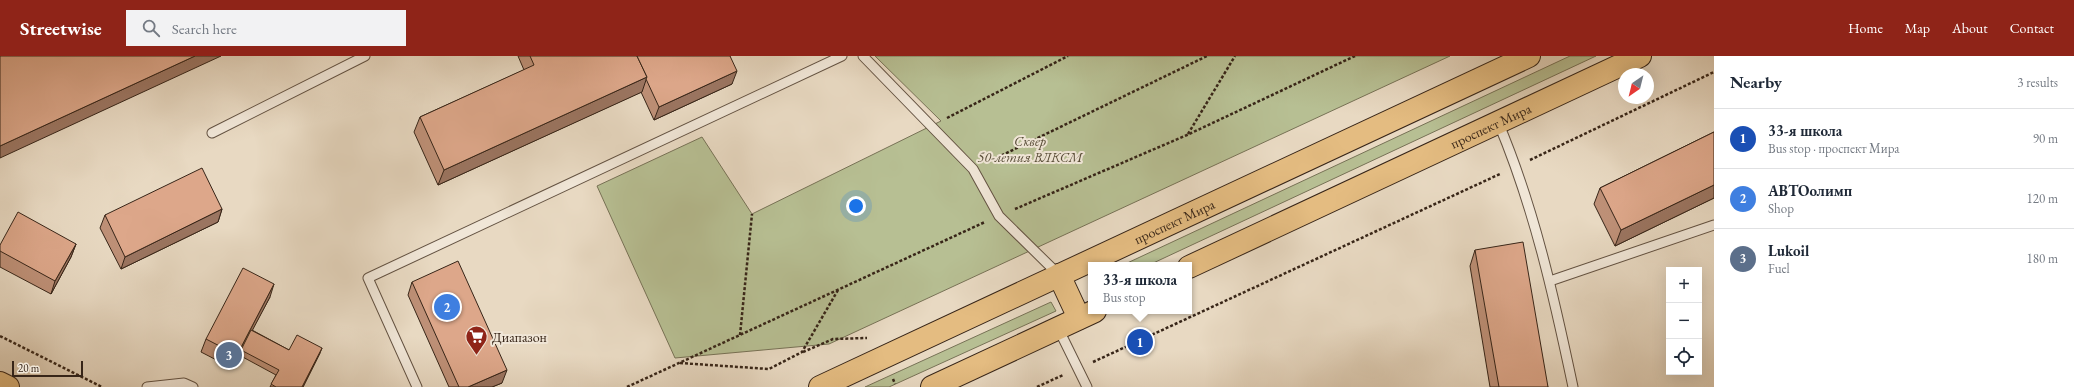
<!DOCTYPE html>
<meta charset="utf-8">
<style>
:root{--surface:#fff;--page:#f2f2f3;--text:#1f2937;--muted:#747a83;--line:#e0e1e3;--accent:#8f2418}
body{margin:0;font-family:"EB Garamond",serif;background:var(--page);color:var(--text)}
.controls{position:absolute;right:12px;bottom:12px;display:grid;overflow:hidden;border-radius:0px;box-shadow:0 4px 16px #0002}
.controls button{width:36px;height:36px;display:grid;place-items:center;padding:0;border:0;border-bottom:1px solid var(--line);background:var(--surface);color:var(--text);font:20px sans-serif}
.compass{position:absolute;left:1618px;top:12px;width:36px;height:36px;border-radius:50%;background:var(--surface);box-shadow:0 4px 16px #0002;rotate:215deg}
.scale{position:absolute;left:12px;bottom:10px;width:71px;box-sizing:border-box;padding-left:4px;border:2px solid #372518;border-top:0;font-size:11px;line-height:14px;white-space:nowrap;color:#372518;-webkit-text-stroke:3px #f0e6d7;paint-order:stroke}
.you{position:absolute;left:856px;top:150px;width:14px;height:14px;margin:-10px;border:3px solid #fff;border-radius:50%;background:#1a73e8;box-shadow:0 0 0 6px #1a73e833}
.badge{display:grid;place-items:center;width:26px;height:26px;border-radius:50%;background:var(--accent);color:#fff;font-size:13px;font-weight:700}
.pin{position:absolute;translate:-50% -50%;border:2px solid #fff;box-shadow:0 1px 4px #0006}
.popup{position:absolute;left:1088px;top:206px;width:104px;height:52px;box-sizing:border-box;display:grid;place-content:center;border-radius:0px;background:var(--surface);filter:drop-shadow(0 1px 3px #0005);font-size:13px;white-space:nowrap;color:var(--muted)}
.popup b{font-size:15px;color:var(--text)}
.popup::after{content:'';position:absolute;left:50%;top:100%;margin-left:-8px;border:8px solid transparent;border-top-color:var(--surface)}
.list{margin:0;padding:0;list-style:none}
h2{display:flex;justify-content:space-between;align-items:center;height:52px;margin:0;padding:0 16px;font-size:17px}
h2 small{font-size:13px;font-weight:400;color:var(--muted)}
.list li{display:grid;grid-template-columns:26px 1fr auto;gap:12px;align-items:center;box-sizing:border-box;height:60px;padding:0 16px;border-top:1px solid var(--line)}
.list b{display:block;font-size:15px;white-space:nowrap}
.list p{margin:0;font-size:13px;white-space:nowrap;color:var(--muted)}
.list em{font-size:13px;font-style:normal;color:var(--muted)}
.icon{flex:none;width:22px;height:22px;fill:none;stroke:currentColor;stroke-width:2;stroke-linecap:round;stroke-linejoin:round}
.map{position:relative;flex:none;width:1714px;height:331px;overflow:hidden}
header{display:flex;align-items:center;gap:24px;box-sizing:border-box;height:56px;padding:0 20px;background:var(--accent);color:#fff}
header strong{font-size:19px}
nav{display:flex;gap:22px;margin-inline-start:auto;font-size:14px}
.search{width:280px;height:36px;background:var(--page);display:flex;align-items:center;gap:10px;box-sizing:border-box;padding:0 14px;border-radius:0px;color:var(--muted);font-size:15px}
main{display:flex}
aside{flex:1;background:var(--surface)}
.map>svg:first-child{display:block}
</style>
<header>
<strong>Streetwise</strong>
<div class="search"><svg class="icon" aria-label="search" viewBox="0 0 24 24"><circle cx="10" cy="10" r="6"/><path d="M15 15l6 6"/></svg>Search here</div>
<nav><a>Home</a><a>Map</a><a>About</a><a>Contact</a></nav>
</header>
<main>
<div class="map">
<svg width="1714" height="331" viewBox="0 0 1714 331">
<rect width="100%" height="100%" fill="#e8d9c2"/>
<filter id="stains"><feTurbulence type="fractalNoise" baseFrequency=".005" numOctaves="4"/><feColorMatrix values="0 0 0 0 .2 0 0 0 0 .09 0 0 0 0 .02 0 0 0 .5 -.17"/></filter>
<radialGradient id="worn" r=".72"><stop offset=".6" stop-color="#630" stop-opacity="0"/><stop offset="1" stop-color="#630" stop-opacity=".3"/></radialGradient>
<g fill="#b7bf93" stroke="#777256">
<polygon points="875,0 1450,0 829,288 675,302 597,130 702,81 752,158 941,65"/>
<polygon points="1570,0 1596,0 1149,209 1123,209"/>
<polygon points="1051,246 1056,255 889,331 865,331"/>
</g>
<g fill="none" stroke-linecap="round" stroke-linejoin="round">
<defs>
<g id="service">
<polyline points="863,0 973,113 999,160 1059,219"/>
<path d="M1498,66C1534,151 1554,241 1573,331"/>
<polyline points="212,77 365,0"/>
<polyline points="1550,225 1714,169"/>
<polyline points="1058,272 1087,331"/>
<polyline points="147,331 184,327 193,331"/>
<polyline points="417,331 368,222 842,0"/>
</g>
<g id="primary">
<path id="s1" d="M1189,211L1640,0"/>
<polyline points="1059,219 1079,262"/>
<polyline points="0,327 8,331"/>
<path id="s2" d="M820,331L1529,0"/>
<polyline points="932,331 1095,255"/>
</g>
</defs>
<use href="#service" stroke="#635242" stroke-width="11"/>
<use href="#primary" stroke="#372518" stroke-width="24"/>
<g stroke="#372518" stroke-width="2.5" stroke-dasharray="3 2" stroke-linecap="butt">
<polyline points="947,62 1068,0"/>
<polyline points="1188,78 1235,0"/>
<polyline points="1530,104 1714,16"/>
<polyline points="988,106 1207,0"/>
<polyline points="1015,153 1187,79 1355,0"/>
<polyline points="740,279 752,158"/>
<polyline points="0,280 102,331"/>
<polyline points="803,296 833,283 867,282"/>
<polyline points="1093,306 1500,118"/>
<polyline points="680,307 769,313 802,296 838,234"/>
<polyline points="893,323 895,328"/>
<polyline points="627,331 985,166"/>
<polyline points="1037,331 1063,319"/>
</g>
<use href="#service" stroke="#f0e6d7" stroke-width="9"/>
<use href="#primary" stroke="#e4bc81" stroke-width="22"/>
</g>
<g fill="#be9077" stroke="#372518">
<polygon points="518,0 730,0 732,28 654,64 641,36 438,129 414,76 420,61 524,14"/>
<polygon points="1714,76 1714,142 1615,190 1594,148 1600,132"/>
<polygon points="222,153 218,166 121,213 100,172 105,159"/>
<polygon points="76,188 71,201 51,238 0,211 0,189"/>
<polygon points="1475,194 1548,331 1490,331 1470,210"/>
<polygon points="412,226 502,327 492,331 449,331 408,239"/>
<polygon points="270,241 252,274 289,294 320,297 303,331 270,331 276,319 239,299 232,312 201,296 206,283"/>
</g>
<g fill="#9b7561" stroke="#372518">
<polygon points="195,0 221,0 0,102 0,90"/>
<polygon points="737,15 732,28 654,64 659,51"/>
<polygon points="647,21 642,36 438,129 444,114"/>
<polygon points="1714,129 1714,142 1615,190 1621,174"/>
<polygon points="222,153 218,166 121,213 125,201"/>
<polygon points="76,188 71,201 51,238 55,225"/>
<polygon points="274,228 270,241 242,294 241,294 239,299 232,312 237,299"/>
<polygon points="322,292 320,297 303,331 302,331"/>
<polygon points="507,314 502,327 492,331 468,331"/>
</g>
<g fill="#dda78a" stroke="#372518">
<polygon points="0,0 195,0 0,90"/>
<polygon points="530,0 637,0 647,21 444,114 420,61 534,9"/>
<polygon points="637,0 730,0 737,15 659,51 646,23 647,21"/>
<polygon points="1714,76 1714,129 1621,174 1600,132"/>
<polygon points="202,112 222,153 125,201 105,159"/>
<polygon points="18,156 76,188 55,225 0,195 0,189"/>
<polygon points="1523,186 1548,331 1499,331 1475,194"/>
<polygon points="458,205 507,314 468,331 459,331 412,226"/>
<polygon points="243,212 274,228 237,299 206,283"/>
<polygon points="251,274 289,294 297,279 322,292 302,331 276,331 271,328 279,314 241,294"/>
</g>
<defs>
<symbol id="supermarket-pin" viewBox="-11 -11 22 30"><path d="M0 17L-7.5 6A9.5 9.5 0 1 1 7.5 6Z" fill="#8f2418" stroke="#f0e6d7"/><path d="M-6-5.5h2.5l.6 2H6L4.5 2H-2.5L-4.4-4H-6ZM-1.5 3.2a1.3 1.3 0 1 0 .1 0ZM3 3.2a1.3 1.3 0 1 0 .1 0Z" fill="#fff"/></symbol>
</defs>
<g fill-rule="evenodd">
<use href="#supermarket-pin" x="464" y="268" width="25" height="34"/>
</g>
<g text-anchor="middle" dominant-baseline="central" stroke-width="4" stroke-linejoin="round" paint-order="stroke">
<g font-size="14" fill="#372518" stroke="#f0e6d7">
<text stroke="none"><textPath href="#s1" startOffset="333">проспект Мира</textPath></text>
<text stroke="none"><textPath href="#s2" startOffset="391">проспект Мира</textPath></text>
</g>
<g font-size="14" font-style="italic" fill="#574c37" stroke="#f0e6d7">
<text x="1030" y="85">Сквер<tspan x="1030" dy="16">50-летия ВЛКСМ</tspan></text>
</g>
<g font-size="14" fill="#372518" stroke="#f0e6d7" text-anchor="start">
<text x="492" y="281">Диапазон</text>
</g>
</g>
<rect width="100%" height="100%" filter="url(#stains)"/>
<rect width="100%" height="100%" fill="url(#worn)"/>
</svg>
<div class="controls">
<button>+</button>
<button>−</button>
<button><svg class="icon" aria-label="locate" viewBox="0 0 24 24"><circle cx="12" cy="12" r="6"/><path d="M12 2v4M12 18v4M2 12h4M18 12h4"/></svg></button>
</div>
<svg class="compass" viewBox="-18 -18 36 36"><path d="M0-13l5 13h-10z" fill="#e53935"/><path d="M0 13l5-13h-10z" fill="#747a83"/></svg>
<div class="scale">20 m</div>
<div class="you"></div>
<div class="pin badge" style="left:1140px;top:286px;background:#1a4fb4">1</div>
<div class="popup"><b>33-я школа</b>Bus stop</div>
<div class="pin badge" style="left:447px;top:251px;background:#3f7fe0">2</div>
<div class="pin badge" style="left:229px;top:299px;background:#5c6f8a">3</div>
</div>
<aside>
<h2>Nearby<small>3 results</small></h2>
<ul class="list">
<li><span class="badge" style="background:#1a4fb4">1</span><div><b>33-я школа</b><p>Bus stop · проспект Мира</p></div><em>90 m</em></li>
<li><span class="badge" style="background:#3f7fe0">2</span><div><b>АВТОолимп</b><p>Shop</p></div><em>120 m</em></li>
<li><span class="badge" style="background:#5c6f8a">3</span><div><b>Lukoil</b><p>Fuel</p></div><em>180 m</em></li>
</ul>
</aside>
</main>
